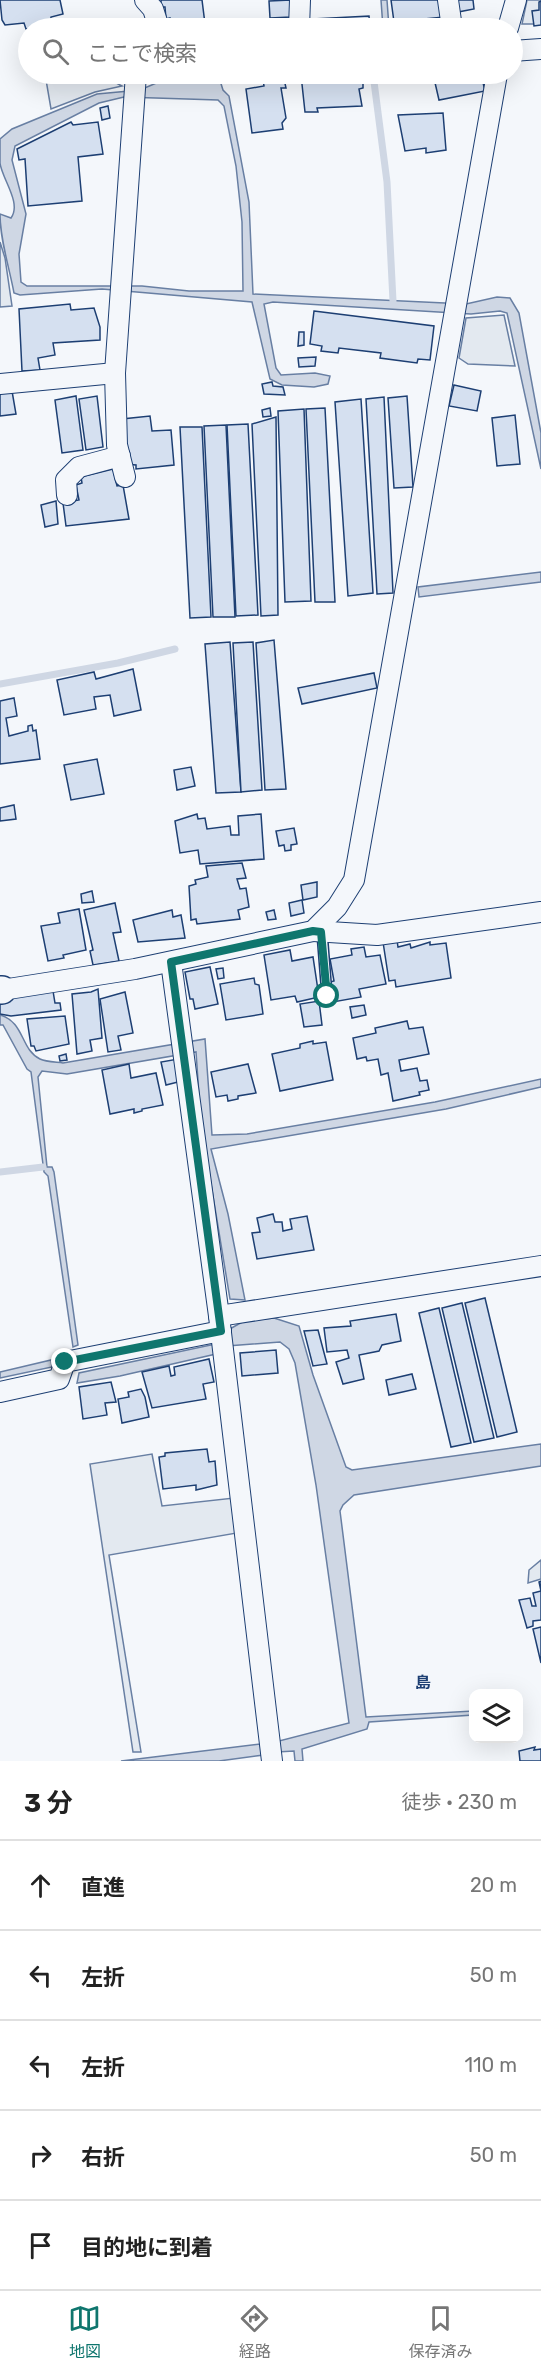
<!DOCTYPE html>
<html lang="ja">
<meta charset="utf-8">
<style>
:root{--surface:#fff;--page:#f2f2f2;--text:#222;--muted:#767676;--line:#e0e0e0;--accent:#0f766e}
body{margin:0;font-family:Rubik,"Noto Sans JP",sans-serif;background:var(--page);color:var(--text)}
.controls{position:absolute;right:18px;bottom:18px;display:grid;overflow:hidden;border-radius:12px;box-shadow:0 6px 24px #0002}
.controls button{width:54px;height:54px;display:grid;place-items:center;padding:0;border:0;border-bottom:2px solid var(--line);background:var(--surface);color:var(--text);font:30px sans-serif}
.stop{position:absolute;width:18px;height:18px;margin:-14px;border:4px solid #0f766e;border-radius:50%;background:#fff}
.stop.end{background:#0f766e;border-color:#fff;box-shadow:0 2px 6px #0008}
.list{margin:0;padding:0;list-style:none}
h2{display:flex;justify-content:space-between;align-items:center;height:78px;margin:0;padding:0 24px;font-size:26px}
h2 small{font-size:20px;font-weight:400;color:var(--muted)}
.list li{display:grid;grid-template-columns:39px 1fr auto;gap:18px;align-items:center;box-sizing:border-box;height:90px;padding:0 24px;border-top:2px solid var(--line)}
.list b{display:block;font-size:22px;white-space:nowrap}
.list em{font-size:20px;font-style:normal;color:var(--muted)}
.icon{flex:none;width:33px;height:33px;fill:none;stroke:currentColor;stroke-width:2;stroke-linecap:round;stroke-linejoin:round}
.map{position:relative;flex:none;width:541px;height:1761px;overflow:hidden}
.search{position:absolute;background:var(--surface);box-shadow:0 6px 24px #0002;left:18px;right:18px;top:18px;height:66px;display:flex;align-items:center;gap:15px;box-sizing:border-box;padding:0 21px;border-radius:33px;color:var(--muted);font-size:22px}
.sheet{height:528px;background:var(--surface)}
nav{display:flex;justify-content:space-around;align-items:center;box-sizing:border-box;height:84px;border-top:2px solid var(--line);background:var(--surface);font-size:16px;color:var(--muted)}
nav a{display:grid;justify-items:center;gap:3px}
nav .on{color:var(--accent)}
.map>svg:first-child{display:block}
</style>
<div class="map">
<svg width="541" height="1761" viewBox="0 0 541 1761">
<rect width="100%" height="100%" fill="#f4f7fb"/>
<g fill="#e3e9f0" stroke="#687fa3" stroke-width="1.5">
<polygon points="527,0 541,0 541,24 522,24"/>
<polygon points="45,74 99,74 122,86 95,92 51,109"/>
<polygon points="0,242 5,258 12,306 0,307"/>
<polygon points="504,315 515,366 468,364 459,358 466,318"/>
<polygon points="152,1454 162,1506 234,1498 237,1533 109,1555 141,1752 133,1752 90,1464"/>
<polygon points="541,1560 541,1579 528,1583 529,1570"/>
</g>
<g fill="#cfd7e4" stroke="#687fa3" stroke-width="1.5" fill-rule="evenodd">
<polygon points="381,0 387,0 389,28 383,28"/>
<path d="M209,74H218L223,90L229,96L249,202L253,294L466,304L497,297L510,298L519,313L541,433V469L507,313L500,311L471,314L273,302L264,304L276,368L281,375L315,373L330,376L328,384L314,387L282,385L270,379L252,302L102,289L20,295L14,293C9,266 0,240 0,214L11,218C22,203 2,179 0,163C0,155 0,147 0,139L12,129L97,94L140,90L161,81L209,76ZM124,97L218,100L224,106L236,166L242,222L243,291H189L142,286H27L21,282L19,254L26,214L12,160L15,146L99,103Z"/>
<polygon points="541,572 541,582 419,597 418,587"/>
<path d="M0,1015C25,1022 20,1049 40,1059C46,1062 56,1062 63,1063L205,1039L212,1135L247,1134L435,1102L541,1079V1087L446,1109L211,1149L228,1214L245,1300L230,1299L201,1123L196,1052L67,1074L42,1071L38,1077L47,1167H52L54,1172L78,1345L73,1347L48,1176L44,1172L31,1072L27,1069L3,1025H0Z"/>
<polygon points="274,1318 299,1326 313,1375 346,1467 352,1470 541,1444 541,1466 354,1495 343,1505 340,1511 366,1717 473,1711 473,1715 369,1722 367,1729 302,1749 303,1761 295,1761 294,1751 277,1752 275,1742 349,1723 316,1485 295,1363 289,1349 280,1342 227,1346 216,1354 120,1376 77,1383 79,1373 230,1341 228,1330 244,1321"/>
<polygon points="51,1360 52,1367 0,1378 0,1372"/>
<polygon points="260,1744 263,1755 219,1761 121,1761"/>
</g>
<g fill="none" stroke-linecap="round" stroke-linejoin="round">
<g stroke="#cfd7e4" stroke-width="7">
<polyline points="373,74 387,182 393,301"/>
<polyline points="0,684 118,663 175,649"/>
<polyline points="0,1172 43,1167"/>
</g>
</g>
<g fill="#d5e0f0" stroke="#1d3f73" stroke-width="1.5">
<polygon points="0,0 60,0 63,14 51,17 50,26 26,29 24,23 5,25 2,20"/>
<polygon points="161,0 202,0 205,24 199,28 172,27 170,18 166,19 165,7 161,7"/>
<polygon points="291,0 291,17 270,18 269,1"/>
<polygon points="391,0 443,0 444,17 394,22"/>
<polygon points="458,0 473,0 474,9 458,12"/>
<polygon points="541,1 541,25 534,26 532,11 539,10 539,2"/>
<polygon points="369,16 370,28 314,28 313,19"/>
<polygon points="151,22 152,28 120,28 120,25"/>
<polygon points="262,74 283,74 286,88 281,88 286,118 282,123 283,129 252,133 246,89 264,86"/>
<polygon points="363,74 363,88 359,89 362,106 317,108 318,112 305,112 301,75"/>
<polygon points="433,74 481,74 485,91 439,100"/>
<polygon points="108,106 110,118 102,120 100,108"/>
<polygon points="443,113 446,150 426,153 426,148 405,151 398,115"/>
<polygon points="71,122 73,125 98,122 103,154 78,157 82,201 28,206 25,159 19,160 17,149"/>
<polygon points="70,304 71,310 94,308 100,327 100,340 53,343 55,355 38,358 40,370 22,371 19,309"/>
<polygon points="314,311 434,326 430,360 418,359 417,363 380,358 381,353 339,348 338,353 321,351 322,346 310,344"/>
<polygon points="299,332 304,332 304,345 298,346"/>
<polygon points="316,357 315,366 299,367 298,358"/>
<polygon points="272,382 273,386 283,387 285,395 264,394 262,384"/>
<polygon points="454,385 481,391 477,411 449,406"/>
<polygon points="12,391 16,414 0,416 0,393"/>
<polygon points="76,396 83,450 62,453 55,400"/>
<polygon points="97,396 103,447 86,450 79,399"/>
<polygon points="407,396 413,487 394,488 388,398"/>
<polygon points="384,397 393,593 377,594 366,399"/>
<polygon points="361,399 373,593 348,596 335,402"/>
<polygon points="270,408 271,416 263,417 262,410"/>
<polygon points="325,408 335,602 315,602 306,409"/>
<polygon points="304,409 311,601 285,602 278,411"/>
<polygon points="515,415 520,464 497,466 492,418"/>
<polygon points="150,416 152,431 171,430 174,465 136,469 136,465 124,464 122,419"/>
<polygon points="276,417 278,615 261,616 252,424"/>
<polygon points="248,424 258,615 236,616 227,425"/>
<polygon points="226,425 235,617 213,617 204,426"/>
<polygon points="180,427 202,427 211,617 190,618"/>
<polygon points="113,469 117,486 123,485 129,519 66,526 63,503 79,500 76,485 82,483 81,477"/>
<polygon points="56,501 58,524 45,527 41,505"/>
<polygon points="274,640 286,789 265,790 256,643"/>
<polygon points="230,642 241,792 216,793 205,644"/>
<polygon points="253,642 262,790 241,792 233,643"/>
<polygon points="133,669 141,710 114,716 110,695 94,697 96,709 64,715 57,680 94,672 96,679"/>
<polygon points="374,673 377,688 302,704 298,688"/>
<polygon points="14,698 17,716 6,718 9,736 28,731 28,726 32,725 33,731 36,730 40,759 0,764 0,701"/>
<polygon points="97,759 104,794 71,800 64,765"/>
<polygon points="191,767 195,786 177,790 174,770"/>
<polygon points="14,805 16,819 0,821 0,808"/>
<polygon points="197,814 198,819 205,818 207,829 230,826 231,835 239,835 238,816 261,814 264,859 200,864 198,850 180,853 175,821"/>
<polygon points="294,828 297,844 291,845 291,850 285,851 284,845 279,846 276,831"/>
<polygon points="242,863 246,878 237,879 240,889 246,888 249,907 238,910 240,919 197,924 196,919 191,920 189,886 196,884 195,880 208,877 206,866"/>
<polygon points="317,882 317,897 303,900 301,885"/>
<polygon points="92,891 94,902 82,903 81,894"/>
<polygon points="302,900 304,913 291,916 289,903"/>
<polygon points="115,903 121,932 113,933 119,961 93,965 90,951 93,950 84,910"/>
<polygon points="79,909 86,950 63,955 64,958 48,961 41,926 60,923 58,913"/>
<polygon points="172,910 173,917 181,915 185,938 138,942 133,920"/>
<polygon points="274,910 276,919 268,920 266,912"/>
<polygon points="397,940 398,947 410,944 411,948 430,942 430,945 446,943 451,978 396,987 395,980 389,981 383,942"/>
<polygon points="364,947 366,957 380,955 386,984 359,989 361,997 333,1002 330,982 334,981 330,959 352,955 351,949"/>
<polygon points="290,950 292,961 313,957 319,997 297,1002 295,996 271,1000 264,955"/>
<polygon points="210,967 218,1004 195,1009 193,999 190,999 185,972"/>
<polygon points="223,968 224,978 218,979 216,969"/>
<polygon points="254,978 255,984 259,985 263,1014 226,1020 220,984"/>
<polygon points="98,989 102,1038 90,1040 92,1051 77,1054 72,994 91,992"/>
<polygon points="53,991 55,1003 60,1003 61,1010 11,1016 0,1014 0,997"/>
<polygon points="125,992 133,1033 118,1036 121,1050 108,1052 100,999"/>
<polygon points="319,1001 322,1025 304,1027 300,1004"/>
<polygon points="364,1005 366,1015 352,1018 350,1007"/>
<polygon points="65,1016 69,1044 36,1051 34,1046 31,1046 27,1019"/>
<polygon points="407,1021 409,1029 423,1027 429,1054 399,1060 401,1071 417,1068 420,1081 427,1080 429,1090 419,1092 420,1095 393,1101 388,1073 381,1075 378,1059 367,1061 366,1057 357,1059 353,1038 376,1033 375,1028"/>
<polygon points="313,1041 313,1044 326,1042 333,1080 280,1091 272,1054 300,1048 300,1044"/>
<polygon points="66,1054 67,1060 60,1061 59,1056"/>
<polygon points="178,1059 182,1081 166,1085 161,1062"/>
<polygon points="129,1064 131,1078 156,1073 163,1105 142,1109 142,1111 134,1113 134,1109 110,1114 102,1070"/>
<polygon points="248,1064 256,1093 238,1096 238,1099 228,1101 227,1095 216,1097 211,1072"/>
<polygon points="273,1214 275,1222 282,1222 283,1231 292,1229 290,1219 307,1216 314,1250 257,1259 252,1233 260,1232 257,1218"/>
<polygon points="485,1298 517,1432 497,1437 465,1303"/>
<polygon points="462,1303 494,1438 474,1442 442,1308"/>
<polygon points="439,1308 471,1443 451,1447 419,1313"/>
<polygon points="396,1314 401,1341 382,1345 379,1351 359,1355 364,1379 343,1384 336,1362 349,1358 347,1350 327,1352 324,1328 351,1326 350,1321"/>
<polygon points="318,1330 327,1364 313,1366 304,1331"/>
<polygon points="276,1350 278,1373 242,1376 240,1353"/>
<polygon points="209,1359 214,1382 203,1384 206,1399 152,1408 142,1372 169,1366 171,1376 175,1375 174,1367"/>
<polygon points="412,1374 416,1389 389,1395 386,1380"/>
<polygon points="111,1382 116,1402 105,1403 107,1415 83,1419 79,1387"/>
<polygon points="141,1389 145,1397 149,1417 122,1423 118,1399 129,1397 128,1392"/>
<polygon points="207,1449 209,1462 215,1461 217,1485 196,1490 196,1485 163,1489 159,1457 165,1456 165,1453"/>
<polygon points="541,1581 541,1620 533,1621 533,1626 527,1628 519,1600 530,1598 532,1606 536,1606 533,1593 541,1591 539,1582"/>
<polygon points="541,1627 541,1663 533,1629"/>
<polygon points="535,1747 534,1750 541,1749 541,1761 520,1761 519,1751"/>
</g>
<g fill="none" stroke-linecap="round" stroke-linejoin="round">
<defs>
<polyline id="lane" points="322,932 327,996"/>
<g id="street">
<polyline points="145,0 153,9 159,28"/>
<polyline points="448,0 452,28"/>
<polyline points="299,28 300,0"/>
<polyline points="508,28 516,0"/>
<polyline points="512,51 541,49"/>
<polyline points="0,384 115,373"/>
<polyline points="125,477 117,445 115,373 136,74"/>
<polyline points="67,495 66,480 79,467 120,456"/>
<polyline points="313,931 377,935 541,912"/>
<polyline points="171,962 219,1316 272,1761"/>
<polyline points="2,990 135,969 313,931 337,907 354,880 497,74"/>
<polyline points="219,1316 541,1266"/>
<polyline points="0,1392 59,1379 65,1362 221,1331"/>
</g>
<polyline id="secondary" points="0,990 2,990"/>
</defs>
<use href="#lane" stroke="#1d3f73" stroke-width="12"/>
<use href="#street" stroke="#1d3f73" stroke-width="22"/>
<use href="#secondary" stroke="#1d3f73" stroke-width="30"/>
<use href="#lane" stroke="#f4f7fb" stroke-width="9"/>
<use href="#street" stroke="#f4f7fb" stroke-width="20"/>
<use href="#secondary" stroke="#f4f7fb" stroke-width="27"/>
</g>
<g fill="none" stroke-linecap="round" stroke-linejoin="round">
<polyline stroke="#0f766e" stroke-width="8" points="65,1362 221,1331 171,962 313,931 321,932 327,996"/>
</g>
<g text-anchor="middle" dominant-baseline="central" stroke-width="4.5" stroke-linejoin="round" paint-order="stroke">
<g font-size="16" font-weight="bold" fill="#1d3f73" stroke="#f4f7fb">
<text x="423" y="1682">島</text>
</g>
</g>
</svg>
<div class="controls">
<button><svg class="icon" aria-label="layers" viewBox="0 0 24 24"><path d="M12 4l9 5-9 5-9-5zM3 14l9 5 9-5"/></svg></button>
</div>
<div class="stop" style="left:327px;top:996px"></div>
<div class="stop end" style="left:65px;top:1362px"></div>
<div class="search"><svg class="icon" aria-label="search" viewBox="0 0 24 24"><circle cx="10" cy="10" r="6"/><path d="M15 15l6 6"/></svg>ここで検索</div>
</div>
<section class="sheet">
<h2>3 分<small>徒歩 · 230 m</small></h2>
<ul class="list">
<li><svg class="icon" aria-label="ahead" viewBox="0 0 24 24"><path d="M12 20V5M6 11l6-6 6 6"/></svg><div><b>直進</b></div><em>20 m</em></li>
<li><svg class="icon" aria-label="left" viewBox="0 0 24 24"><path d="M17 20v-9H6M10 6l-5 5 5 5"/></svg><div><b>左折</b></div><em>50 m</em></li>
<li><svg class="icon" aria-label="left" viewBox="0 0 24 24"><path d="M17 20v-9H6M10 6l-5 5 5 5"/></svg><div><b>左折</b></div><em>110 m</em></li>
<li><svg class="icon" aria-label="right" viewBox="0 0 24 24"><path d="M7 20v-9h11M14 6l5 5-5 5"/></svg><div><b>右折</b></div><em>50 m</em></li>
<li><svg class="icon" aria-label="arrive" viewBox="0 0 24 24"><path d="M6 21V4h12l-3 4 3 4H6"/></svg><div><b>目的地に到着</b></div></li>
</ul>
</section>
<nav>
<a class="on"><svg class="icon" aria-label="map" viewBox="0 0 24 24"><path d="M3 6l6-2 6 2 6-2v14l-6 2-6-2-6 2zM9 4v14M15 6v14"/></svg>地図</a>
<a><svg class="icon" aria-label="directions" viewBox="0 0 24 24"><path d="M12 3l9 9-9 9-9-9zM9 14v-3h6M13 9l2 2-2 2"/></svg>経路</a>
<a><svg class="icon" aria-label="saved" viewBox="0 0 24 24"><path d="M7 4h10v16l-5-4-5 4z"/></svg>保存済み</a>
</nav>
